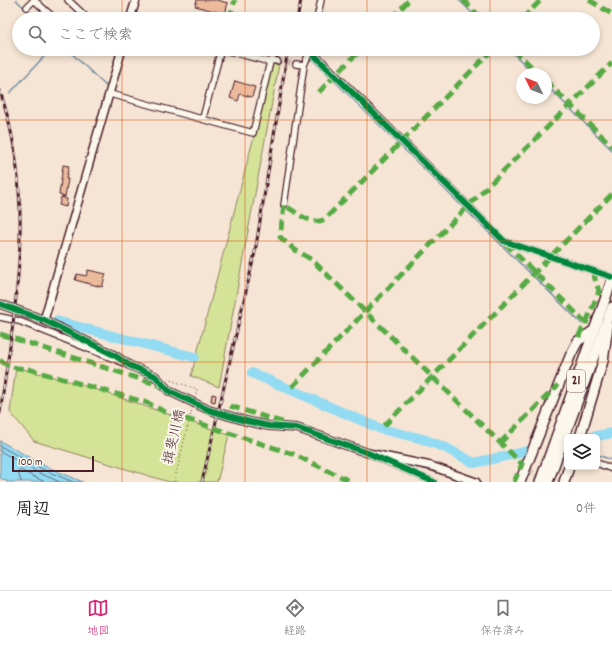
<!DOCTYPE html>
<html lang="ja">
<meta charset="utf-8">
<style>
:root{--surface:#fff;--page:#f2f2f2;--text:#222;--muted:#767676;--line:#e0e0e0;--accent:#db2777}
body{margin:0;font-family:Dekko,"Klee One",sans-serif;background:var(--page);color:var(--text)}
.controls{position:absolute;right:12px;bottom:12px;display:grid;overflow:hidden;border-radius:6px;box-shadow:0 2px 6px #0003}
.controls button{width:36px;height:36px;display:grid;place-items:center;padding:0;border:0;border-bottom:1px solid var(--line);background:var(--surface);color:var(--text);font:20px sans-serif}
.compass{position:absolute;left:516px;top:68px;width:36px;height:36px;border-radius:50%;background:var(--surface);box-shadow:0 2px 6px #0003;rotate:313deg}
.scale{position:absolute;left:12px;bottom:10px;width:82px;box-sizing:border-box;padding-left:4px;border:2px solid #4a1f2b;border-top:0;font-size:11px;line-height:14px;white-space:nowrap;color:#4a1f2b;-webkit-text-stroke:3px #fbf7ec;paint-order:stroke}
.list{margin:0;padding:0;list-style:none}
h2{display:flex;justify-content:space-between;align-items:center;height:52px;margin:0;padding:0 16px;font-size:17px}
h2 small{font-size:13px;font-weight:400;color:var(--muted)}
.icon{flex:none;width:22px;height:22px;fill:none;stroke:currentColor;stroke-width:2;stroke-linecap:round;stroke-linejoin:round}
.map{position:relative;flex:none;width:612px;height:482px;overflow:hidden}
.search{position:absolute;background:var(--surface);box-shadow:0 2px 6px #0003;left:12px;right:12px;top:12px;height:44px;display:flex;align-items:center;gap:10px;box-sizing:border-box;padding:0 14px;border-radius:22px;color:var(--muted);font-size:15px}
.sheet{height:108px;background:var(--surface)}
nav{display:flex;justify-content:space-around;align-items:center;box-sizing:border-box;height:56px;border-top:1px solid var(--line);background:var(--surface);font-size:11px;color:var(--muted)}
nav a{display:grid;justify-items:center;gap:2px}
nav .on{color:var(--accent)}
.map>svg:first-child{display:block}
</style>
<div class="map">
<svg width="612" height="482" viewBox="0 0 612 482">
<rect width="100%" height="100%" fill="#f6e5d4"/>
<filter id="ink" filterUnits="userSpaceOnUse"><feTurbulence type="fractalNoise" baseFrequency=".025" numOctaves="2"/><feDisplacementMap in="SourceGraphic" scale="8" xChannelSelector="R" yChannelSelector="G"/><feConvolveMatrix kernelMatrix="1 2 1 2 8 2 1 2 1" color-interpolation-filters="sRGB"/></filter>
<g filter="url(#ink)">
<g fill="#d4e397" stroke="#8f8161">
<polygon points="273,64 279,65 219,387 191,376"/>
<polygon points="16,367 80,384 229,435 217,482 169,482 34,441 10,412"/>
</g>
<polygon fill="#92dbf3" stroke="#7590a3" points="0,441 43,465 83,482 6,482 7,481 0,478"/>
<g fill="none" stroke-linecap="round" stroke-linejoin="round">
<g stroke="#676a7b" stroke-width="1">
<polyline points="0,446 42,469 73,482"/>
<polyline points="0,451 39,473 60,482"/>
<polyline points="21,482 18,472 20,470 45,482"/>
</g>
<g stroke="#7590a3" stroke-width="1.5">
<polyline points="16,0 36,19"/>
<polyline points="459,0 478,19"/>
<polyline points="67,49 108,88"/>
<polyline points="509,49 534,74"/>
<polyline points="308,62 312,59 582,324"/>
<polyline points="546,85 612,150"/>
<polyline points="10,93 51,49"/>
<polyline points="142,100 202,116"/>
<polyline points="206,117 250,129 252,128"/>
<polyline points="598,455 612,460"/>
</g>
<g stroke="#92dbf3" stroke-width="10">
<polyline points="56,321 194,357"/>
<polyline points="252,373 381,429 423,439 446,448 474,463 528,451"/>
<polyline points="591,437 612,433"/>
</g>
</g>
<g fill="#ebbb9c" stroke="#4a1f2b">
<polygon points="197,0 217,0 228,3 225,14 195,6"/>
<polygon points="235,81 255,87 252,97 240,94 238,101 230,98"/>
<polygon points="63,165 69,166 66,179 68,179 65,197 59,195"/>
<polygon points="61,197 67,199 66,207 59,205"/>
<polygon points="88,270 106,274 102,287 75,280 77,274 86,276"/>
<polygon points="212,394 216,395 215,402 211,401"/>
</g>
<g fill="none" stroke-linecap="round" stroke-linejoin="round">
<g stroke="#d4bdb2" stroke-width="5.5" stroke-dasharray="5.5 3" stroke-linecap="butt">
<polyline points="277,61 296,64"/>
<polyline points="522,464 543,481"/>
</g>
<defs>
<g id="minor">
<polyline points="34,0 55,19"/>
<polyline points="68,0 84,15"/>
<polyline points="27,7 34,0"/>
<polyline points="317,19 321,0"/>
<polyline points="311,50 504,241 612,277"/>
<polyline points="296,64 304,65 311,49"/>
<polyline points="110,94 253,133 270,62"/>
<polyline points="203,118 221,49 270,62 272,60 277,61"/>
<polyline points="284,205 304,65"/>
<polyline points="0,317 19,321 122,362"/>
<polyline points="374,456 434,482"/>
<polyline points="597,463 612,469"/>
</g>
<g id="tertiary">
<polyline points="130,19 136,0"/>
<polyline points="0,304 44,320 114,355 129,365 155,376 169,391 209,410 246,421 269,426 297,428 368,453 431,466 476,482"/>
<polyline points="44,320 122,49"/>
</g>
<g id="trunk">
<polyline points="580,437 603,361 608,326"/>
<polyline points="520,482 571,354 578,341 593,331"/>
<polyline points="540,482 612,280"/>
<polyline points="548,482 612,307"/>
<polyline points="564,482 569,467"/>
</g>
</defs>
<use href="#minor" stroke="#4a1f2b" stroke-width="8"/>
<use href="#tertiary" stroke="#4a1f2b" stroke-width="10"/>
<use href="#trunk" stroke="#4a1f2b" stroke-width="12"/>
<polyline stroke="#4a1f2b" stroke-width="1" stroke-dasharray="1 3" stroke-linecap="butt" points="167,379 197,389 195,397"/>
<use href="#minor" stroke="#fbf7ec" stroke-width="5.5"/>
<use href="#tertiary" stroke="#fbf7ec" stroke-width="7"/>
<use href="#trunk" stroke="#fbf7ec" stroke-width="9"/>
<defs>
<g id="rail">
<polyline points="297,19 301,0"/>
<path d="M0,91C36,197 16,306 0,413"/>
<polyline points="202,482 255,252 288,49"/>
</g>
</defs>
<use href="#rail" stroke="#4a1f2b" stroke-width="3"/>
<use href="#rail" stroke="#fbf7ec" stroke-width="1.5" stroke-dasharray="4.5" stroke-linecap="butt"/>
<polyline stroke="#4a1f2b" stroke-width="1" stroke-dasharray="1 3" stroke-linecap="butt" points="174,482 195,397"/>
<g stroke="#57aa44" stroke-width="5" stroke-dasharray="10 5" stroke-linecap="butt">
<polyline points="463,0 482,19"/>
<polyline points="589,0 612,14"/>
<polyline points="229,19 235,0"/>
<polyline points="391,19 409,0"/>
<polyline points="522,19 541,0"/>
<path d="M493,49L325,219C311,227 297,212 284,205L280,237L295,250L311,259L522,464L514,482"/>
<polyline points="513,49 539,74"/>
<polyline points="546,81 612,146"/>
<polyline points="319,92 361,49"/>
<polyline points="505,243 586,323 580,333 578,341"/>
<polyline points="586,323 599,291 592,270"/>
<polyline points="0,334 162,386"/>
<path d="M0,360C9,368 16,368 28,369L148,403L165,412L293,454L352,482"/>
<polyline points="292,387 465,209 612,63"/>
<polyline points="230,406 285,423"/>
<polyline points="384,426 612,194"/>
<polyline points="500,443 558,385"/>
</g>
<defs>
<g id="cycleway">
<polyline points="311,49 314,55 504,241 612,277"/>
<polyline points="0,304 44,320 114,355 129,365 155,376 169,391 209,410 246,421 269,426 297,428 368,453 434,482"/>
</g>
</defs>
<use href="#cycleway" stroke="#fbf7ec" stroke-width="8"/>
<use href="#cycleway" stroke="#00873e" stroke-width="6"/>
</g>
</g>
<path fill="none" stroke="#e0560e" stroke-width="1" stroke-opacity="0.55" d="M122,0V19M245,0V19M367,0V19M490,0V19M122,49V482M245,49V482M367,49V482M490,49V482M0,120H612M0,241H612M0,362H612"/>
<g text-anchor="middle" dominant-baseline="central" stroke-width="4" stroke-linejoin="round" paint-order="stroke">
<rect fill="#fbf7ec" stroke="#7f6065" stroke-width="1" x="567" y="370" width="18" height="22" rx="3"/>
<g font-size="13" font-weight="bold" fill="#4a1f2b">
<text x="576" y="381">21</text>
</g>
<g font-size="14" fill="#4a1f2b" stroke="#fbf7ec">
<text transform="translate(175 437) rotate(-77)">揖斐川橋</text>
</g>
</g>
</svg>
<div class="controls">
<button><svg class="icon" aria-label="layers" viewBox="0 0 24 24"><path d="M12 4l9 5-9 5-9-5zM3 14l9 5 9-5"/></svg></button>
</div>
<svg class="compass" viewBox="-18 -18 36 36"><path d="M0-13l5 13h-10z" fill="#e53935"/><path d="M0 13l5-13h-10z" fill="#767676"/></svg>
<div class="scale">100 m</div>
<div class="search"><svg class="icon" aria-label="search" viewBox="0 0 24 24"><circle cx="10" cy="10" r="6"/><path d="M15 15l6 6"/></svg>ここで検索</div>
</div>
<section class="sheet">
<h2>周辺<small>0件</small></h2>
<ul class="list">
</ul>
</section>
<nav>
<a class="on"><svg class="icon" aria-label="map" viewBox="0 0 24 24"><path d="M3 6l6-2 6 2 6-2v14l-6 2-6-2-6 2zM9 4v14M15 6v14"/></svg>地図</a>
<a><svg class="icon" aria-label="directions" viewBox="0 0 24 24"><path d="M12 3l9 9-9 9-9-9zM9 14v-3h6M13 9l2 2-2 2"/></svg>経路</a>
<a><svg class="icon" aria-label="saved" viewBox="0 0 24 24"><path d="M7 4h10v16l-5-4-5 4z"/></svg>保存済み</a>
</nav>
